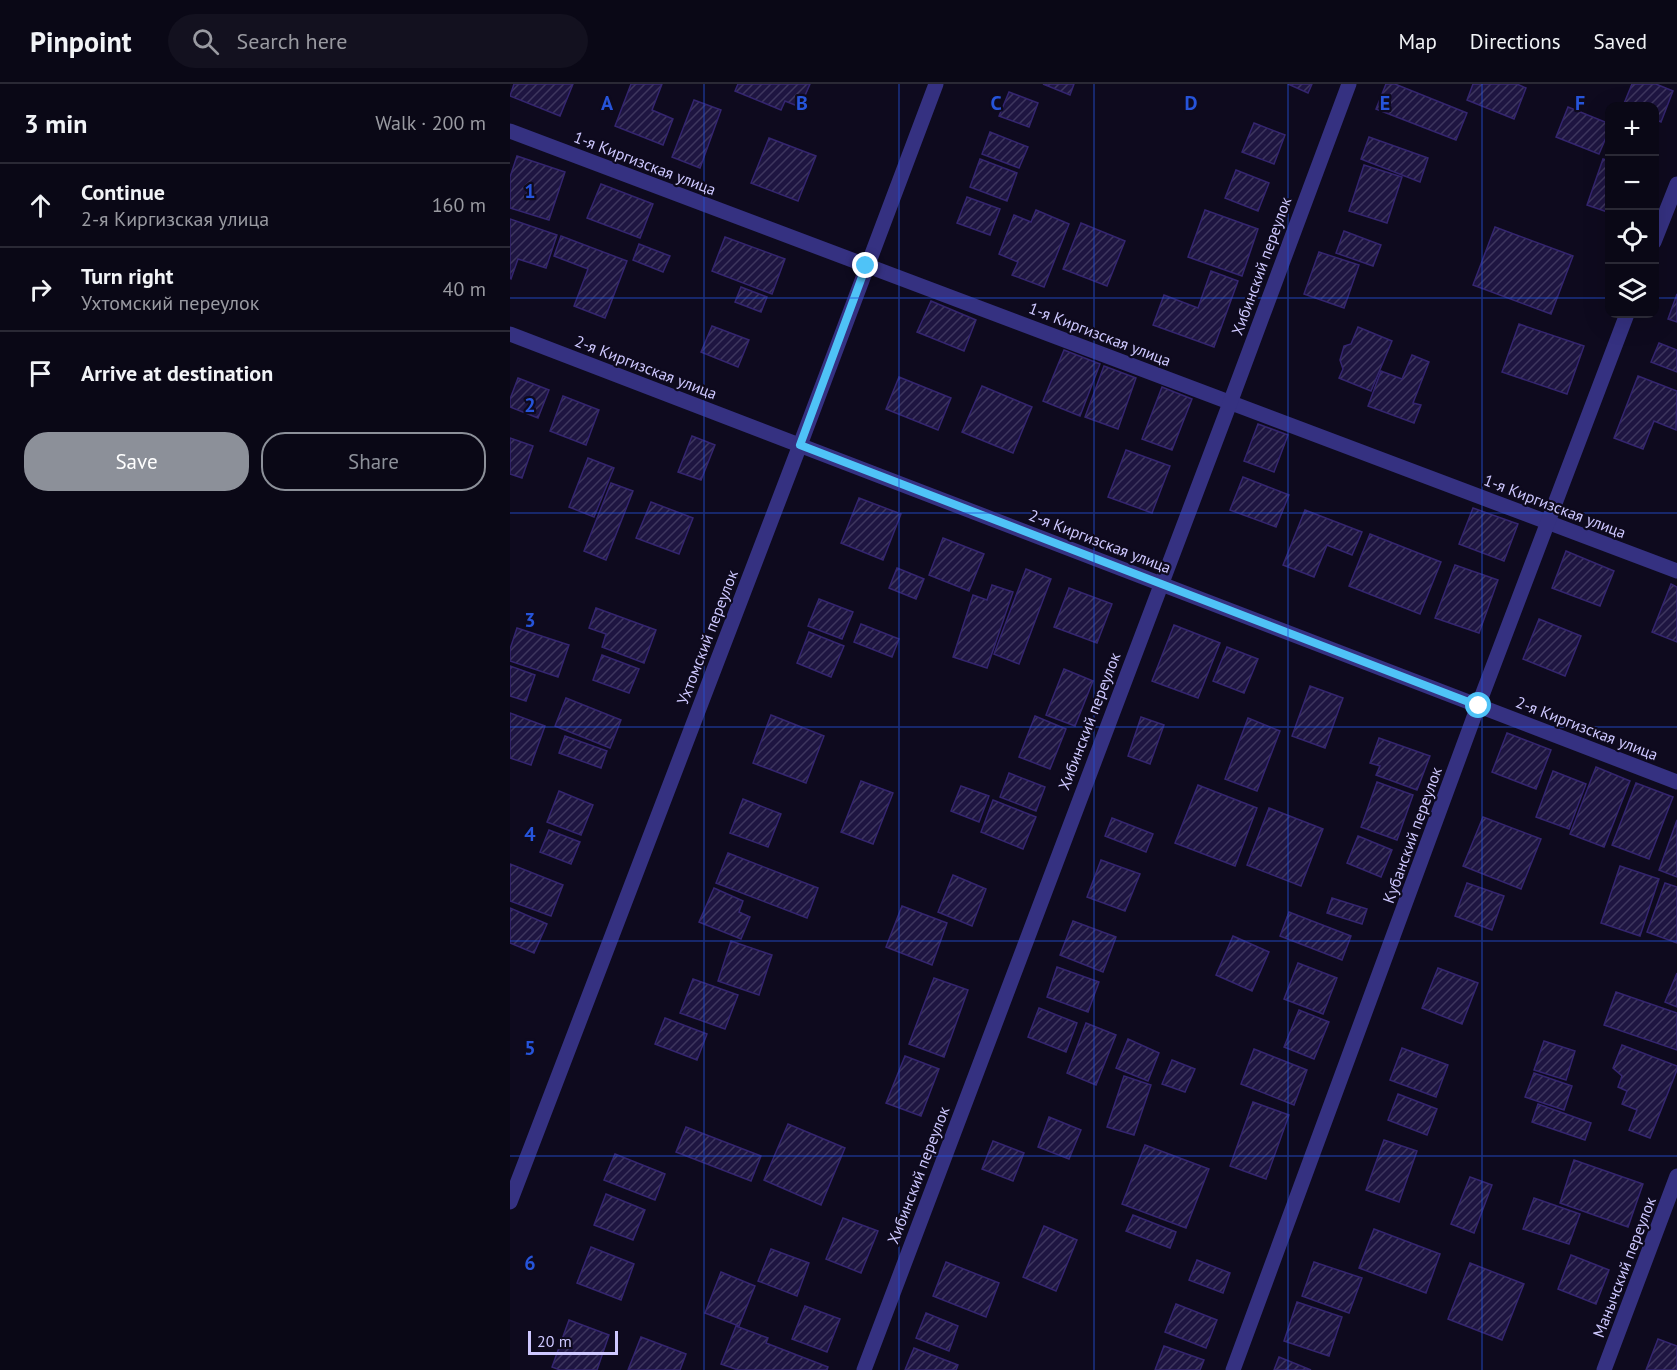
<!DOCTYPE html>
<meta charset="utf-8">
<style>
:root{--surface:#0a0816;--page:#13111f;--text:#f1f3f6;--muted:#999aa1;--line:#2a2935;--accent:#8c9099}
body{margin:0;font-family:"PT Sans",sans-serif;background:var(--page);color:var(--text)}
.controls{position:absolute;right:18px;top:18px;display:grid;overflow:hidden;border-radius:12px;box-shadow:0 6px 24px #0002}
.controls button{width:54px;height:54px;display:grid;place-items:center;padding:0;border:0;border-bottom:2px solid var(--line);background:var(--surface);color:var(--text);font:30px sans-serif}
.scale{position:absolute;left:18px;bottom:15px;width:90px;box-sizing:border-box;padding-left:6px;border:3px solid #cec8ff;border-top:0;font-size:16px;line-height:21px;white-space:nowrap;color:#cec8ff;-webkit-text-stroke:4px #0e0a1e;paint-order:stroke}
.stop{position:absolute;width:18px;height:18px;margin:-14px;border:4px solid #4fc3f7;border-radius:50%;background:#fff}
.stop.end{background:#4fc3f7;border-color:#fff;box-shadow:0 2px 6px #0008}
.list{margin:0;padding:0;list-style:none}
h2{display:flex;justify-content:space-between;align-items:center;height:78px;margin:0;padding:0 24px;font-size:26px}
h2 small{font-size:20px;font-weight:400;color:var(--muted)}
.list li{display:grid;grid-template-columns:39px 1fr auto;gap:18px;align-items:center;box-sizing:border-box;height:84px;padding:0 24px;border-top:2px solid var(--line)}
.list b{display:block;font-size:22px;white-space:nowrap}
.list p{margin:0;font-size:20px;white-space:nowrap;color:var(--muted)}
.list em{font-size:20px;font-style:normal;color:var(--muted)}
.actions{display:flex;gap:12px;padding:18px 24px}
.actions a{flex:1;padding:14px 0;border:2px solid var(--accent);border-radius:24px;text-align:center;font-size:21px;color:var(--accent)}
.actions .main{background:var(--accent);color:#fff}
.icon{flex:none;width:33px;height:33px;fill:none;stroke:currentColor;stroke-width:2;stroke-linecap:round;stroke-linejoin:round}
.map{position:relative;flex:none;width:1167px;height:1286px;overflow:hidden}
header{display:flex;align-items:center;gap:36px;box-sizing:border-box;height:84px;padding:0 30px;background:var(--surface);border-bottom:2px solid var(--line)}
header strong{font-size:28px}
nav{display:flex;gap:33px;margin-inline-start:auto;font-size:21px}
.search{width:420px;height:54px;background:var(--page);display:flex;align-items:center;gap:15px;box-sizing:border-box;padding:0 21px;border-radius:33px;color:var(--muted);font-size:22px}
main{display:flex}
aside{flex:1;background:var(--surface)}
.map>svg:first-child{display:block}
</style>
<header>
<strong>Pinpoint</strong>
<div class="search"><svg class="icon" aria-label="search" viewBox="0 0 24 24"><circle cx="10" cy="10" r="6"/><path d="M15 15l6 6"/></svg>Search here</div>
<nav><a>Map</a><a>Directions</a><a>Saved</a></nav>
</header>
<main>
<aside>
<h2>3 min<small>Walk · 200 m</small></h2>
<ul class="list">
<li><svg class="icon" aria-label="ahead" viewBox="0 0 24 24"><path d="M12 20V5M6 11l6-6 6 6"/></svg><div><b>Continue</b><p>2-я Киргизская улица</p></div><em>160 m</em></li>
<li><svg class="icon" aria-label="right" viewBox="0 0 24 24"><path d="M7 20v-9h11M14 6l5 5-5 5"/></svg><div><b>Turn right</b><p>Ухтомский переулок</p></div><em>40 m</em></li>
<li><svg class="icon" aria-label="arrive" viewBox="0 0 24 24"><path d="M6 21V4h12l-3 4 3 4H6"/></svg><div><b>Arrive at destination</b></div></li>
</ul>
<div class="actions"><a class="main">Save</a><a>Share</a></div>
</aside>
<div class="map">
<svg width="1167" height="1286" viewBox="0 0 1167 1286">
<defs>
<pattern id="building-hatch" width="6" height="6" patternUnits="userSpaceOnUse" patternTransform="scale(1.5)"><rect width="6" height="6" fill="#1e1541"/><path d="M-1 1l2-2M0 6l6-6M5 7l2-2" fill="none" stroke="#3e365e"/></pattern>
</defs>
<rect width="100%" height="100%" fill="#0e0a1e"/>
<g fill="url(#building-hatch)" stroke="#34256f" stroke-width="1.5">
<polygon points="4,0 63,0 50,32 0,12"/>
<polygon points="121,0 152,0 142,26 163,35 153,61 105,42"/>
<polygon points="228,0 300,0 290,23 275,17 271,26 225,7"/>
<polygon points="533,0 564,0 560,11"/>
<polygon points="778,0 802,0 798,9"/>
<polygon points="876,0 885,0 957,29 946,56 866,25"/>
<polygon points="963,0 1007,0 1016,4 1004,35 957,16"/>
<polygon points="1122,0 1146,0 1163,7 1151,38 1144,35 1144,22 1113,22"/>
<polygon points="499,8 528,19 519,43 489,32"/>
<polygon points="184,16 211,26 190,84 162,73"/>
<polygon points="1058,23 1100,40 1100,44 1089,70 1046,53"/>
<polygon points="744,39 775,51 764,80 732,68"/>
<polygon points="480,48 518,63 509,84 472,70"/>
<polygon points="859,53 918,74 910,98 851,75"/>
<polygon points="259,54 306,72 288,117 241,99"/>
<polygon points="7,72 55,88 39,136 0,124 0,93"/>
<polygon points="470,75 507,89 497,117 460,103"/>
<polygon points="1093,75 1100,77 1100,129 1077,121"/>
<polygon points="854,81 892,93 877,139 839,127"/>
<polygon points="726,86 759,99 748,127 715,114"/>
<polygon points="91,100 143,120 130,154 77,134"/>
<polygon points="457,113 490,125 480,151 447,139"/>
<polygon points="526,126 559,140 534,203 502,191 508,178 489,170 504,131 521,138"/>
<polygon points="695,126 748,145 732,192 678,173"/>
<polygon points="0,135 47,151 36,184 8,175 1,195 0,194"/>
<polygon points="571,139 615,157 597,202 553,185"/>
<polygon points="985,143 1063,172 1041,230 963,201"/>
<polygon points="834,147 871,161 863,182 826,169"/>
<polygon points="51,152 117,177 95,234 64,222 78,185 44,172"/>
<polygon points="215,153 275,175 262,210 202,187"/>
<polygon points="129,160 160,172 153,188 123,176"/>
<polygon points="809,168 849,181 834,224 794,210"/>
<polygon points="701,187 728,197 704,263 643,241 654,211 688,224"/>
<polygon points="231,203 257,213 251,228 225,218"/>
<polygon points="1167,210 1167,238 1158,235"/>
<polygon points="421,217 466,236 454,267 407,248"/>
<polygon points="1009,240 1074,262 1057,310 992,288"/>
<polygon points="202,242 239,256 228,283 191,268"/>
<polygon points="848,243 882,257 861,307 829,294 833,285 830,276 834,262 841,260"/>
<polygon points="1149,259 1167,266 1167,288 1141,278"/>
<polygon points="554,266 590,280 570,332 533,317"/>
<polygon points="902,271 919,278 903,319 911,321 904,339 858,322 871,287 892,295"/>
<polygon points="594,282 626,294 608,345 575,333"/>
<polygon points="1128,292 1167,307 1166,346 1144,337 1133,365 1104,354"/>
<polygon points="389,293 441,314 428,346 376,325"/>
<polygon points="8,294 39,306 28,334 0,323 0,315"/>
<polygon points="472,302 522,323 503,369 452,348"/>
<polygon points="652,303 682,315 662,366 632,355"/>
<polygon points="53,312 89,326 76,361 40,347"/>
<polygon points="748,340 778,351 764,388 734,377"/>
<polygon points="182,352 205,361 191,396 168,388"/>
<polygon points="0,354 23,362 12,394 0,390"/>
<polygon points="616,366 660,382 642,429 598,413"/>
<polygon points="78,374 104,384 84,433 59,423"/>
<polygon points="733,393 779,411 766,443 720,426"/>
<polygon points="101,399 123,407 96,476 74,467"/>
<polygon points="349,414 391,430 373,476 331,459"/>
<polygon points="141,418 183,434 169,470 126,454"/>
<polygon points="963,424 1008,440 994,477 949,460"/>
<polygon points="795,426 852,448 842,471 817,461 804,493 773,481"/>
<polygon points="860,450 931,478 910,530 839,502"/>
<polygon points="433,454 474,470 459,507 419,491"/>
<polygon points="1056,467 1104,487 1090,522 1042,504"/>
<polygon points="945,481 988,496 969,549 925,534"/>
<polygon points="387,484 414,495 406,515 379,504"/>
<polygon points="516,485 541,495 509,580 484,570"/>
<polygon points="1161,500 1167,503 1167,558 1142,548"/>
<polygon points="482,501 503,508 477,584 443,573 463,511 477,516"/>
<polygon points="559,504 602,520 587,559 544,543"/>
<polygon points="309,515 343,528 332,555 298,542"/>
<polygon points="86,524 146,546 134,579 92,563 96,550 79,544"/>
<polygon points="1029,535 1071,552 1055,592 1013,575"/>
<polygon points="351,540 389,555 382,573 344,558"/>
<polygon points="664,541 710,559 688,614 642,597"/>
<polygon points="7,544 59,561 48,593 0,577 0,565"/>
<polygon points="299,548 334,562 321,593 287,579"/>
<polygon points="717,563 748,575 734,609 703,597"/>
<polygon points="92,571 129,585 119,609 83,596"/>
<polygon points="0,582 25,591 16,617 0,612"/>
<polygon points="554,585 583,597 565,642 536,631"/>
<polygon points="800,602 833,614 815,664 782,652"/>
<polygon points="56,614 111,636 100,664 45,642"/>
<polygon points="0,629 35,642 21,681 0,674"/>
<polygon points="261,631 314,652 296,699 243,679"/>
<polygon points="525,632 556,645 540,685 509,673"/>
<polygon points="631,633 654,641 640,680 618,672"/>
<polygon points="738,634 770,647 747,707 715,695"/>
<polygon points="997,649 1041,666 1026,705 982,688"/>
<polygon points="55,652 97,667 91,684 49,669"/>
<polygon points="869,654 920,672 907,706 866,691 870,682 860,679"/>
<polygon points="1086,683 1120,697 1094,763 1060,750"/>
<polygon points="1043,687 1076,700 1059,745 1026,733"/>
<polygon points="499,689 535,703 526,727 490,713"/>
<polygon points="351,697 383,709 363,760 331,748"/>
<polygon points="867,698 903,711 887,756 851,743"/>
<polygon points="1126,699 1163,713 1139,775 1102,761"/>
<polygon points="688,701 747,724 725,782 665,759"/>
<polygon points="451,702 479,712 469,738 441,727"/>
<polygon points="49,707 83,721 71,751 37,738"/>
<polygon points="233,715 271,730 258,763 220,749"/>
<polygon points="483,716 526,733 513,765 471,748"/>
<polygon points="759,724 813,745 791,802 737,781"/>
<polygon points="973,733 1031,755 1011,805 953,782"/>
<polygon points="602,734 643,750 636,768 595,752"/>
<polygon points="1167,736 1167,793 1149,786"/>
<polygon points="39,746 70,758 61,780 30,768"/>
<polygon points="848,752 882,766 871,793 837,779"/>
<polygon points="218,769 308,804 297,834 206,799"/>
<polygon points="591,776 630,790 615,827 577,813"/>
<polygon points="0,780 53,801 41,832 0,817"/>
<polygon points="1110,782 1149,795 1130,852 1091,839"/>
<polygon points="443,791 476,805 462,842 428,828"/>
<polygon points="957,799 994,812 982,846 945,832"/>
<polygon points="1155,799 1167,803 1167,859 1137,848"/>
<polygon points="204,804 233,817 229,828 240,833 231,855 189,838"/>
<polygon points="822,814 857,825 852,840 817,829"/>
<polygon points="392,822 437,839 422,881 376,863"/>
<polygon points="0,824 37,840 24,869 0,859"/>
<polygon points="779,828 841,852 832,876 770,852"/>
<polygon points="563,837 606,853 593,888 550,871"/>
<polygon points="723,852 759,868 742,907 706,891"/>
<polygon points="221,857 262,871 249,911 208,897"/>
<polygon points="788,879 827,894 813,930 774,915"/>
<polygon points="547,883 589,898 578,928 537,913"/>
<polygon points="928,884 968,899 952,940 912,924"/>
<polygon points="1167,889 1167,923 1155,918"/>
<polygon points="424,894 458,906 434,973 399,960"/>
<polygon points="183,895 228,911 215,945 170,929"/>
<polygon points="1106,908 1167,929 1167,966 1094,941"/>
<polygon points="529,924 567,939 556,968 518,953"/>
<polygon points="789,926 819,938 804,975 774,963"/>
<polygon points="155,934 197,950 187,976 145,960"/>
<polygon points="576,939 606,951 586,1001 557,989"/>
<polygon points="618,955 649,969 638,997 606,984"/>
<polygon points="1034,957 1065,967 1056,996 1024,986"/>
<polygon points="1112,961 1167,982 1167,986 1140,1054 1119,1046 1127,1026 1112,1020 1117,1007 1108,1003 1112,992 1103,984"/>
<polygon points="892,964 938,981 926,1013 880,996"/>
<polygon points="744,965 797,986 784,1021 731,1000"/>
<polygon points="395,972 429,985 411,1032 376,1019"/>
<polygon points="662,976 685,985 675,1008 652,1000"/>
<polygon points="1024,989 1062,1002 1054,1026 1015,1013"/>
<polygon points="614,992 641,1001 624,1051 597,1043"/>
<polygon points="888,1010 927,1025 917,1051 878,1036"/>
<polygon points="743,1018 779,1031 756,1095 720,1082"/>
<polygon points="1028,1020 1081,1039 1075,1056 1022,1038"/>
<polygon points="539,1033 571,1046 559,1075 528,1063"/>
<polygon points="278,1040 335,1064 311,1121 254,1096"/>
<polygon points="176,1043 251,1072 241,1097 166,1068"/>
<polygon points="874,1056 907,1067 889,1118 856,1106"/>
<polygon points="483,1057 514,1069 503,1097 472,1085"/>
<polygon points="635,1061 699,1085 676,1144 612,1120"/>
<polygon points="105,1070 155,1090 145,1116 94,1096"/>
<polygon points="1064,1076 1133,1100 1118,1143 1050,1119"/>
<polygon points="960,1093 982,1101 964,1149 941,1140"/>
<polygon points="96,1110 135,1126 123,1156 84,1141"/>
<polygon points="1024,1114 1070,1130 1059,1160 1013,1145"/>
<polygon points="623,1131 666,1148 660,1164 616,1147"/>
<polygon points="333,1134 368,1147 351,1189 316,1175"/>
<polygon points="534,1142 567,1156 546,1207 513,1193"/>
<polygon points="864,1145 930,1170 916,1209 849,1184"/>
<polygon points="81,1163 124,1180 111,1216 67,1199"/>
<polygon points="261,1165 299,1179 287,1212 248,1197"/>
<polygon points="1061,1171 1099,1186 1086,1220 1048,1205"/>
<polygon points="687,1176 720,1189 713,1209 679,1196"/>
<polygon points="436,1178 489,1199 476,1233 423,1212"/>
<polygon points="804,1178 852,1194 839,1229 792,1212"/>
<polygon points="960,1179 1014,1200 992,1256 938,1235"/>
<polygon points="211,1188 245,1202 229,1242 195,1229"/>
<polygon points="787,1218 832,1233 819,1272 774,1257"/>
<polygon points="666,1220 707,1236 696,1264 655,1248"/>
<polygon points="295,1222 330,1235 317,1268 282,1255"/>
<polygon points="416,1229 448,1242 439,1267 406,1254"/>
<polygon points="59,1236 99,1251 87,1286 50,1286 42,1283"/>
<polygon points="226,1242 258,1254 256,1259 318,1283 317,1286 228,1286 211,1280"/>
<polygon points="131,1253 176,1270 170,1286 118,1286"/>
<polygon points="1148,1255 1167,1262 1167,1286 1136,1286"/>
<polygon points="654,1262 694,1276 690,1286 645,1286"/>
<polygon points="404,1264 448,1281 446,1286 395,1286"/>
<polygon points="769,1273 801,1286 764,1286"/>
</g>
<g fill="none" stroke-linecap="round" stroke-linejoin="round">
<g stroke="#353181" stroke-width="15">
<polyline points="0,47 1167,487"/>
<polyline points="1144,158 1167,100"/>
<polyline points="0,250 1167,698"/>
<polyline points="0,1118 290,361 426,0"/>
<polyline points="354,1286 720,319 839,0"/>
<polyline points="723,1286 968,622 1117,230"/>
<polyline points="1094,1286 1167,1092"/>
</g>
</g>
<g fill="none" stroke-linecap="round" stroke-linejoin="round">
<polyline stroke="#4fc3f7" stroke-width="8" points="356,182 290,361 969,622"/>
</g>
<path fill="none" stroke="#2654da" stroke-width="1.5" stroke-opacity="0.55" d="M194,0V1286M389,0V1286M584,0V1286M778,0V1286M972,0V1286M0,214H1100M1144,214H1167M0,429H1167M0,643H1167M0,857H1167M0,1072H1167"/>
<g text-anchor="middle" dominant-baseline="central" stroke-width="4.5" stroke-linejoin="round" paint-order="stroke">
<g font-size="16" fill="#cec8ff" stroke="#0e0a1e">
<text transform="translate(135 79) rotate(21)">1-я Киргизская улица</text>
<text transform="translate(751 182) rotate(-70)">Хибинский переулок</text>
<text transform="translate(590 250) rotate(21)">1-я Киргизская улица</text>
<text transform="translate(136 283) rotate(21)">2-я Киргизская улица</text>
<text transform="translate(1045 422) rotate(21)">1-я Киргизская улица</text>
<text transform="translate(590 457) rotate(21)">2-я Киргизская улица</text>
<text transform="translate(197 553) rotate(-69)">Ухтомский переулок</text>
<text transform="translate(579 637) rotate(-69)">Хибинский переулок</text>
<text transform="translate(1077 644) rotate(21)">2-я Киргизская улица</text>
<text transform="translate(902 751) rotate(-70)">Кубанский переулок</text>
<text transform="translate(408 1091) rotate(-69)">Хибинский переулок</text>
<text transform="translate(1114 1183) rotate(-69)">Манычский переулок</text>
</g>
</g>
<g font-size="20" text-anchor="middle" font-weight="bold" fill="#2654da" stroke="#0e0a1e" stroke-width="4.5" stroke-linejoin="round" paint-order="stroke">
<text x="97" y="26">A</text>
<text x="292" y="26">B</text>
<text x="486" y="26">C</text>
<text x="681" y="26">D</text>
<text x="875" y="26">E</text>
<text x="1070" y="26">F</text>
<text x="20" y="114">1</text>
<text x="20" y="328">2</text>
<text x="20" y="543">3</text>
<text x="20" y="757">4</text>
<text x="20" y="971">5</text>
<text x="20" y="1186">6</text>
</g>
</svg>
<div class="controls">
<button>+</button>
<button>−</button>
<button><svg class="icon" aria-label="locate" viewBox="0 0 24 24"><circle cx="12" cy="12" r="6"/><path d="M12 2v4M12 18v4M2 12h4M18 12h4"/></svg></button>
<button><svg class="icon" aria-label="layers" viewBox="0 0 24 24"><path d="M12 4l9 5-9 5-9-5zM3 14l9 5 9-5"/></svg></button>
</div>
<div class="scale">20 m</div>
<div class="stop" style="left:969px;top:622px"></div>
<div class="stop end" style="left:356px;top:182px"></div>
</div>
</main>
